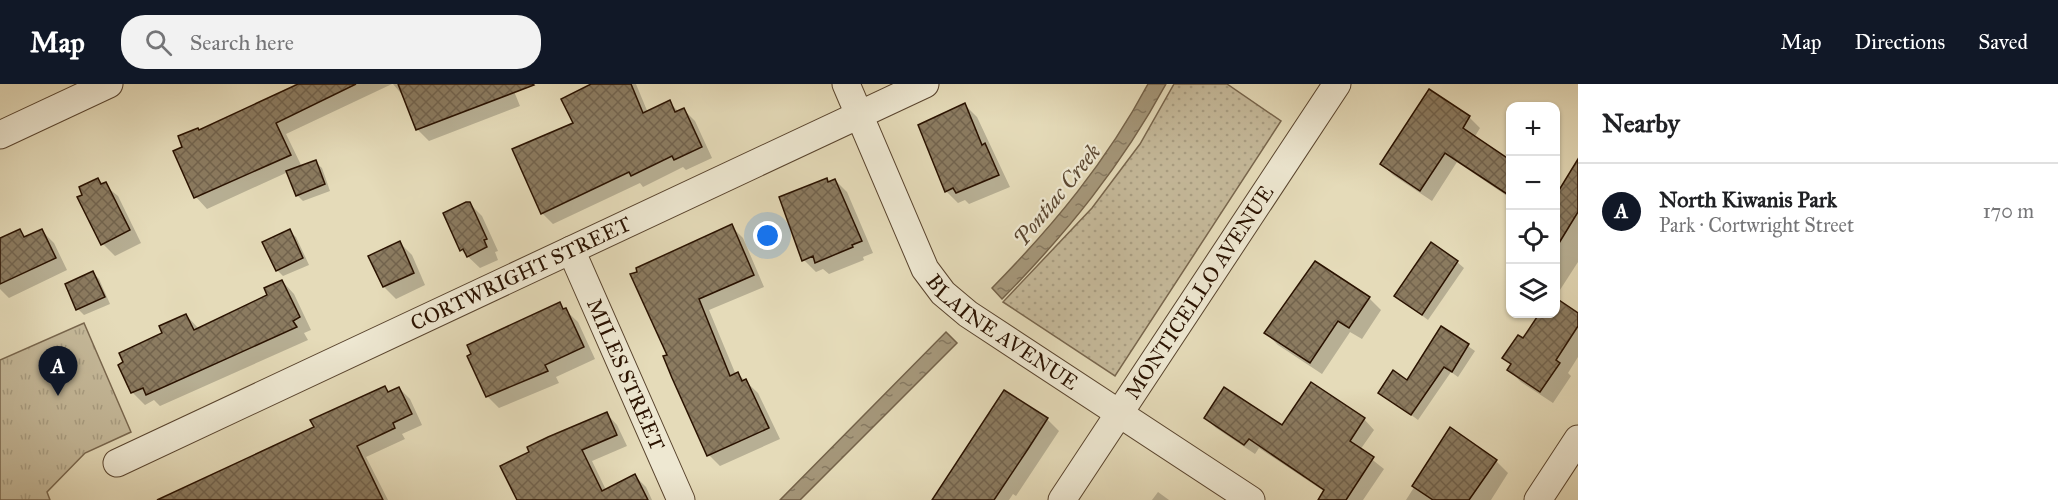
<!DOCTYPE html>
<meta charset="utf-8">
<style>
:root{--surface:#fff;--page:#f2f2f2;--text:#202124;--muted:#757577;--line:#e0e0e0;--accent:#111827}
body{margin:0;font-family:"IM FELL Great Primer",serif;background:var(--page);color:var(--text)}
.controls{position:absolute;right:18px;top:18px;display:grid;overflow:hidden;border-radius:12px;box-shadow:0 2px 4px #0004}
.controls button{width:54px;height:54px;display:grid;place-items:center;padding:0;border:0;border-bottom:2px solid var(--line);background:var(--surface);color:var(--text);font:30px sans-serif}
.you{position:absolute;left:768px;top:152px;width:21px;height:21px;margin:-15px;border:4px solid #fff;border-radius:50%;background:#1a73e8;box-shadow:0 0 0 9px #1a73e833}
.badge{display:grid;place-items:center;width:39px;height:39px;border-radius:50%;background:var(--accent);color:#fff;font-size:20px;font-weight:700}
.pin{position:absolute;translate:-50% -50px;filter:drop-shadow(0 2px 3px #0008)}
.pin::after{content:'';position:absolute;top:32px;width:21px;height:18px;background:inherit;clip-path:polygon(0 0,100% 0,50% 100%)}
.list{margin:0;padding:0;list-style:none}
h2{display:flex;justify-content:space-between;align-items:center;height:78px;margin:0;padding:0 24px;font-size:26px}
h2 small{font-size:20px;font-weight:400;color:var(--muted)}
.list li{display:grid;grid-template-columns:39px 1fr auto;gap:18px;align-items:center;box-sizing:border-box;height:96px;padding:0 24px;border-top:2px solid var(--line)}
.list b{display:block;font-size:22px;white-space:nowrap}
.list p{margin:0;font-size:20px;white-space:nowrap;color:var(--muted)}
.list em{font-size:20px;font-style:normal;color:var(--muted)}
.icon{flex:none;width:33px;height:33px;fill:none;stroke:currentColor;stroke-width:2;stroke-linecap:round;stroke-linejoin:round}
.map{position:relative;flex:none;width:1578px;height:416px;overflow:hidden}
header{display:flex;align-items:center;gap:36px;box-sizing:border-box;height:84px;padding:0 30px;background:var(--accent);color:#fff}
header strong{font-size:28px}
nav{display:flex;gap:33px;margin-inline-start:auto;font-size:21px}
.search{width:420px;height:54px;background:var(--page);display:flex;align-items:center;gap:15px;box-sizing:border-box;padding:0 21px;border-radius:24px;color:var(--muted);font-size:22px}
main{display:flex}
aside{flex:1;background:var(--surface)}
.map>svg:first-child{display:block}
</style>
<header>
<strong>Map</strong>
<div class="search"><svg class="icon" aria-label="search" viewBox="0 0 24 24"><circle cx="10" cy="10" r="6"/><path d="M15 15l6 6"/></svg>Search here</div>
<nav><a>Map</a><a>Directions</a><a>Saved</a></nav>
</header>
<main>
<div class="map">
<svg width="1578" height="416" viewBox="0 0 1578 416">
<defs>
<pattern id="grass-dots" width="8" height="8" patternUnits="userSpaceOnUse" patternTransform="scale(1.5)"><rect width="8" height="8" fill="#c5b99a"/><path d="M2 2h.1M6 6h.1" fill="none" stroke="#a99e83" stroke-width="1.8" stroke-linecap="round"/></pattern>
<pattern id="park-tufts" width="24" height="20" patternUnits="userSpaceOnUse" patternTransform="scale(1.5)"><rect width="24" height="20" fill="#c5b99a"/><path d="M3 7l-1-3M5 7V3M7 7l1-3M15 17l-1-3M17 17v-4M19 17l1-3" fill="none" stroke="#a99e83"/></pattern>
<pattern id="water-ripples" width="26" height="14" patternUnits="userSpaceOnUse" patternTransform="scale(1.5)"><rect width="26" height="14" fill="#a5977a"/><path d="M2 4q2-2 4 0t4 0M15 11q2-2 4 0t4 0" fill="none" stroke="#877a62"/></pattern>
<pattern id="building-cross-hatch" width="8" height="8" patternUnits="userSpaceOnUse" patternTransform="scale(1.5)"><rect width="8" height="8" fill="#8b7b60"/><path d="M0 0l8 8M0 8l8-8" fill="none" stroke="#72634d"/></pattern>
</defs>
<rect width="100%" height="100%" fill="#e5dbb9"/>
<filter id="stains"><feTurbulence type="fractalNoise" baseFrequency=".00333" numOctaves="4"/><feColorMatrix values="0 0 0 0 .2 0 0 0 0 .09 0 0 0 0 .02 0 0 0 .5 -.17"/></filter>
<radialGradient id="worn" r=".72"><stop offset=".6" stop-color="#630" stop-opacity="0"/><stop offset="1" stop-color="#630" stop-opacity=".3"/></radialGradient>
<polygon fill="url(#grass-dots)" stroke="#78664d" stroke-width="1.5" points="1174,0 1227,0 1281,37 1115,292 1003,218 1092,124 1140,60"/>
<polygon fill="url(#park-tufts)" stroke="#78664d" stroke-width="1.5" points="84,239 131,348 85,369 47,408 50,416 0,416 0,276"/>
<g fill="url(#water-ripples)" stroke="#746249" stroke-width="1.5">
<path d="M1148,0H1166C1122,81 1067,149 1002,215L992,204C1053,142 1107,77 1148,0Z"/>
<polygon points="946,248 957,259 800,416 780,416"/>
</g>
<g fill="#0003">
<polygon points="294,0 392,0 286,50 302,83 315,78 322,84 330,107 303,117 297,111 288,88 207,125 196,113 175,68 184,64 199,48 295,3"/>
<polygon points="393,0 511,0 520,22 429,57 418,46 405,14"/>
<polygon points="595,0 636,0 648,29 669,18 679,28 684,26 695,37 712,74 686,86 683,83 643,103 640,99 553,140 542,129 575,40"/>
<polygon points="965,21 977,33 1010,103 969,120 965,116 958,119 946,107"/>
<polygon points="1469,33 1480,44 1474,54 1510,77 1510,114 1457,78 1432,117 1393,91 1382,80"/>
<polygon points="826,95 830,99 835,96 847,108 873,169 863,173 864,176 829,190 823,185 816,188 804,176"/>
<polygon points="1567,95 1578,102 1578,178 1558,209 1556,207 1556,113"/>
<polygon points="98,96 118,112 141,159 115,172 103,160"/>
<polygon points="470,120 482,132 498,167 495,168 498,176 480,184 461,166"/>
<polygon points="731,142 743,154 764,203 709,226 736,291 738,290 758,309 780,355 720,382 709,371 669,272"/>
<polygon points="20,147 27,154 42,147 54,159 67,186 9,214 0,205 0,156"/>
<polygon points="289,147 296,153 309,181 283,192 277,186"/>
<polygon points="400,159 412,171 425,201 396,215 384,203 370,173"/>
<polygon points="1510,165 1510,176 1506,172"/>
<polygon points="1457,178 1464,184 1428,236 1396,212"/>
<polygon points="93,189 99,195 110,220 84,231 78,225"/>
<polygon points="282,197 294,210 311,246 304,249 308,256 160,322 154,316 145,321 132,308 120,281 186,231 199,245 268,212"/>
<polygon points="1369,214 1381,226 1362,255 1350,248 1322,290 1278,261 1266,249"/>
<polygon points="1556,216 1578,230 1578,273 1568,289 1571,292 1553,319 1521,298 1509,286 1512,281 1504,274 1523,256 1540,230 1556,230"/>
<polygon points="559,220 578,238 595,275 556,293 559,299 499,324 487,312"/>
<polygon points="1442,244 1475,267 1458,293 1451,288 1418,336 1380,308 1408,298"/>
<polygon points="385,303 390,309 399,304 410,315 422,341 402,350 405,355 366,373 388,416 180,416"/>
<polygon points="607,330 617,341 627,362 592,377 606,406 635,392 646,403 652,416 518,416"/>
<polygon points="1206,334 1283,343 1364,335 1374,346 1360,366 1384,385 1363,416 1319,416 1325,408 1259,364 1255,370 1216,344"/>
<polygon points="1047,335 1059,347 1016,412 1013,410 1009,416 932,416"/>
<polygon points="1451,345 1496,377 1508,389 1491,416 1406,416"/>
<polygon points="1158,408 1169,416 1152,416"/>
</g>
<g fill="url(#building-cross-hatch)" stroke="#2a1200" stroke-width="1.5">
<polygon points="298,0 356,0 276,39 291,71 194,114 173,67 182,63 178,52 198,44 199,46"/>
<polygon points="398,0 533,0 534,1 416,46"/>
<polygon points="591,0 631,0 643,29 670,16 675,28 684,24 702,63 674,76 672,72 631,92 629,88 541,130 512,65 573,39 561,15"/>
<polygon points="1429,5 1470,32 1463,44 1510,76 1510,112 1445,69 1420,107 1380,80"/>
<polygon points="965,19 982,61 985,59 999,91 956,109 953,104 945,108 918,41"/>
<polygon points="1578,75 1578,128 1556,164 1556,111"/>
<polygon points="316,76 325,100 296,112 286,87"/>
<polygon points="98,94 101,100 106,98 130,146 101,161 77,113 82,111 79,103"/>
<polygon points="827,94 828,98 835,95 862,157 852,161 853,163 815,179 813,172 802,177 779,113"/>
<polygon points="466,118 470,118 487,155 484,156 487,163 467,173 463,165 460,167 443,129"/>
<polygon points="732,140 754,191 699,215 730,292 738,288 742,297 746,295 769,344 707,372 672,294 663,272 667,271 630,190 637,188 636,184"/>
<polygon points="20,145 24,153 42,145 56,174 0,200 0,154"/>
<polygon points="290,145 303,174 276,187 262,158"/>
<polygon points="400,157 414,189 383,203 368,172"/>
<polygon points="1431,158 1458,177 1422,231 1394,212"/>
<polygon points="1315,177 1370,213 1349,244 1338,237 1310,279 1264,249"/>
<polygon points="93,187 105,213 76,226 65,200"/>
<polygon points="282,196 300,233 293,237 297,243 146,311 143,304 131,309 118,281 123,278 119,269 162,249 159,242 186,230 194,246 267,211 264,204"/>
<polygon points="1556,214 1578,229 1578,242 1556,276 1560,279 1540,308 1507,286 1511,280 1502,274 1518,251 1523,254 1539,230 1556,230"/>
<polygon points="560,218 563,225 566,224 584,263 545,281 548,287 486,313 467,272 471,270 467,261"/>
<polygon points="1441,242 1469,260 1452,288 1444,283 1411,331 1378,309 1393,286 1407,296"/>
<polygon points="1311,298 1365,334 1350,357 1374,373 1346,416 1318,416 1324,406 1249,355 1244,361 1204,334 1224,303 1282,341"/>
<polygon points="385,302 388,308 399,303 412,330 393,339 395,344 357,362 383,416 157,416 314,343 310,336"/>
<polygon points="1004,306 1048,334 1028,365 994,416 932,416"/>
<polygon points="607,328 617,351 582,366 602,407 635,390 648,416 517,416 500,382 529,368 527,363 548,353"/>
<polygon points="1450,343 1497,376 1469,416 1433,416 1412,402"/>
</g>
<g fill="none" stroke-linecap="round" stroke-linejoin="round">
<defs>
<g id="street">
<path id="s1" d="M846,0L925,185L943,209L968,230L1251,416"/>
<polyline points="0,51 109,0"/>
<path id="s2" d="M571,166L681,416"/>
<path id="s3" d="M117,379L925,0"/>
<path id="s4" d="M1062,416L1337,0"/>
<polyline points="1538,416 1578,355"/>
</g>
</defs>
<use href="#street" stroke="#59442e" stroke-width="29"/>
<use href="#street" stroke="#eee8d2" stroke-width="27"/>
</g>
<g text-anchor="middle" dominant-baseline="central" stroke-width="4.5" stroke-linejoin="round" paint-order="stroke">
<g font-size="21" fill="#2a1200" stroke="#eee8d2">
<text stroke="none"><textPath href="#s3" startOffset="446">CORTWRIGHT STREET</textPath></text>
<text stroke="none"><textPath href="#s4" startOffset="249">MONTICELLO AVENUE</textPath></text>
<text stroke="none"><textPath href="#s1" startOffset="302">BLAINE AVENUE</textPath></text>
<text stroke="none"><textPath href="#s2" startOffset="136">MILES STREET</textPath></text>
</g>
<g font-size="22" font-style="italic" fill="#5b4731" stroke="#eee8d2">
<text transform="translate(1057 111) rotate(-51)">Pontiac Creek</text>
</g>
</g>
<rect width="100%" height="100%" filter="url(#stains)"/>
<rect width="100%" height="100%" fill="url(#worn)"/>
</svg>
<div class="controls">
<button>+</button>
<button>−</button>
<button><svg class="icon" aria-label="locate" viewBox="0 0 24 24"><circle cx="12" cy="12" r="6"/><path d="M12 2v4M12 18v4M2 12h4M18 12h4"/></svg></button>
<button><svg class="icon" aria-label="layers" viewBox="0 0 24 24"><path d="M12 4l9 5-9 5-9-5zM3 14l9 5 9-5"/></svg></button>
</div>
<div class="you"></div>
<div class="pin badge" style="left:58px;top:312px">A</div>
</div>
<aside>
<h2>Nearby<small></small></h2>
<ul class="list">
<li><span class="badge">A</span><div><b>North Kiwanis Park</b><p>Park · Cortwright Street</p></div><em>170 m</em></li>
</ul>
</aside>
</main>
